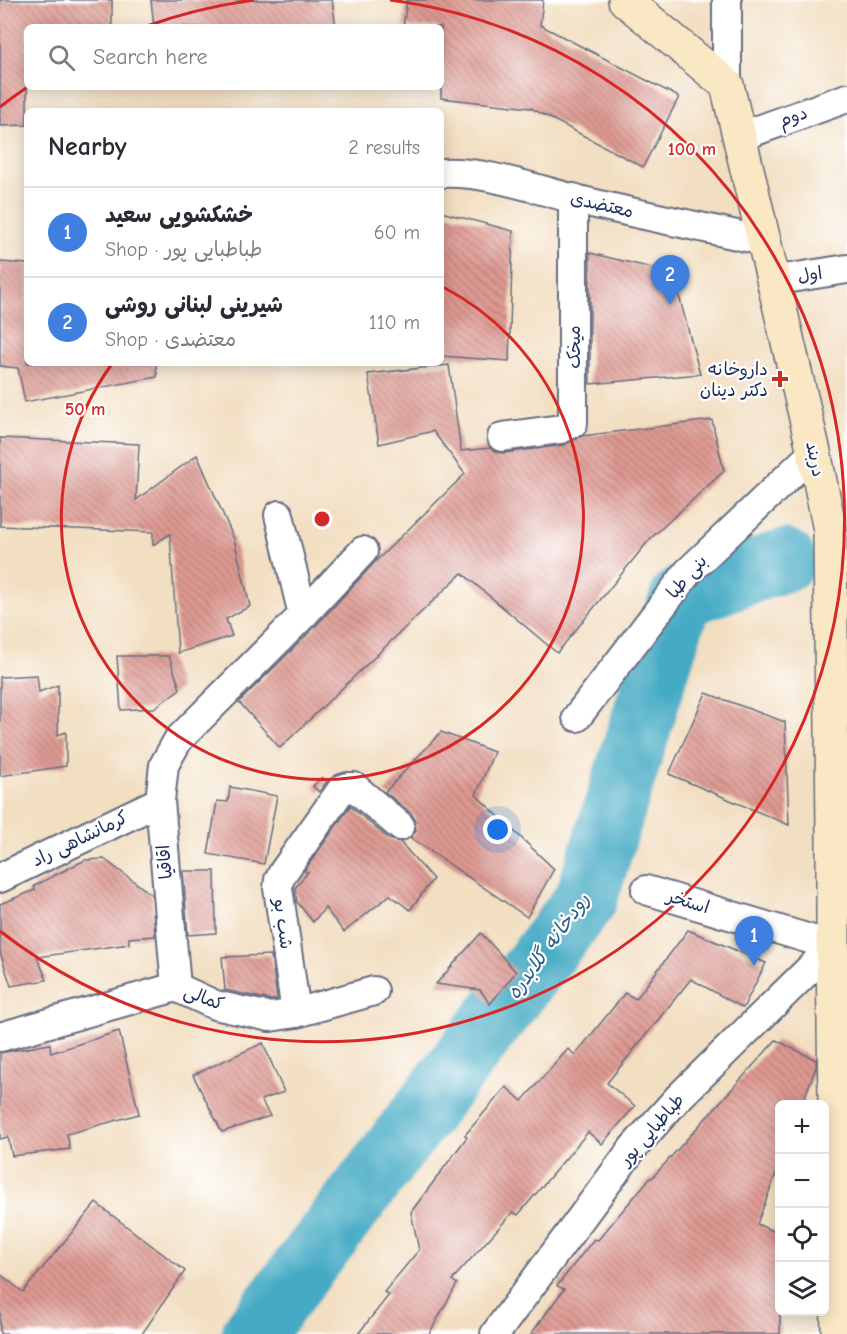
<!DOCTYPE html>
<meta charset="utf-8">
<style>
:root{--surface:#fff;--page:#f2f2f3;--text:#2b2b33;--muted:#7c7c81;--line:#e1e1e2;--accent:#111827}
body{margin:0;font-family:"Comic Neue","Playpen Sans Arabic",sans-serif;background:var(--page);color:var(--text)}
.controls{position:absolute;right:18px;bottom:18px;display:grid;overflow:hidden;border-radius:9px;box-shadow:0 3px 15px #0003}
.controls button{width:54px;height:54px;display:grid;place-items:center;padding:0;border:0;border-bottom:2px solid var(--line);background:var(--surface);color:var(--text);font:30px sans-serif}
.you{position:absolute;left:498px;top:830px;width:21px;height:21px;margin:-15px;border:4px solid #fff;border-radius:50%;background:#1a73e8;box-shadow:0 0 0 9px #1a73e833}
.badge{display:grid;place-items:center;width:39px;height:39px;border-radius:50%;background:var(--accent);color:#fff;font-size:20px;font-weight:700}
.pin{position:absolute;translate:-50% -50px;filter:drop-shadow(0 2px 3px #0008)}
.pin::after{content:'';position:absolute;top:32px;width:21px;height:18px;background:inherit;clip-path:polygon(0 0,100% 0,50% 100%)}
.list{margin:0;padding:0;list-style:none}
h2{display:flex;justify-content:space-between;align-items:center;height:78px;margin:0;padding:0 24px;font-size:26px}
h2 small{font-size:20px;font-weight:400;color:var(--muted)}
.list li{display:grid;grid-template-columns:39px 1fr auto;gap:18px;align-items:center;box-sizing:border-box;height:90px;padding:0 24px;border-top:2px solid var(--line)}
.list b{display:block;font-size:22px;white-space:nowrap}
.list p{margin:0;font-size:20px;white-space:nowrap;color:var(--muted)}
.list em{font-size:20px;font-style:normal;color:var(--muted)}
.icon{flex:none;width:33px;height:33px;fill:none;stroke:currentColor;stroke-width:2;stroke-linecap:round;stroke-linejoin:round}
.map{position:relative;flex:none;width:847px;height:1334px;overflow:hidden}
.search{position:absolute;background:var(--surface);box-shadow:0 3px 15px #0003;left:24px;top:24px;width:420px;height:66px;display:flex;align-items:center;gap:15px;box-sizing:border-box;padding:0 21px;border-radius:9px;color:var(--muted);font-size:22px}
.panel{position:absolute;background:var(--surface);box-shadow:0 3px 15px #0003;left:24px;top:108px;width:420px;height:258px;border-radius:9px}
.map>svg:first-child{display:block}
</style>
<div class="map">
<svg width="847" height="1334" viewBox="0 0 847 1334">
<defs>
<pattern id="building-back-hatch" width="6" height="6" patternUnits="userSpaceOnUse" patternTransform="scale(1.5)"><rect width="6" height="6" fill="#de9991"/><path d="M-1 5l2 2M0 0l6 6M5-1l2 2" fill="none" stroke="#b37d7a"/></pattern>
</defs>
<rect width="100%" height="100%" fill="#fff"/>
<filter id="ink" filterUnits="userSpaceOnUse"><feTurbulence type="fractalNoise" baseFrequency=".0167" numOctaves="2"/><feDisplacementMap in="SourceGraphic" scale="12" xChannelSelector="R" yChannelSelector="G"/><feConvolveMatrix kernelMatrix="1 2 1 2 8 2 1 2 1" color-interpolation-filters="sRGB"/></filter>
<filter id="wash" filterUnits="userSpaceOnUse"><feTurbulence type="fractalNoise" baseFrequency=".008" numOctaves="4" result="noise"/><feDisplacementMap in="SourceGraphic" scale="24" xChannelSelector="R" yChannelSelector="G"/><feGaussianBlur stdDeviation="1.35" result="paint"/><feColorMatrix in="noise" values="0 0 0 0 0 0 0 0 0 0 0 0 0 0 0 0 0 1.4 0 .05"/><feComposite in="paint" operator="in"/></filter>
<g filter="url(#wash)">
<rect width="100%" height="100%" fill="#f2dec1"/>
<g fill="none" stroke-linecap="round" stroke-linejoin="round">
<polyline stroke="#44aac4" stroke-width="63" points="253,1334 586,899 681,597 785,560"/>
</g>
<g id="blocks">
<g fill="url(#building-back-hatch)">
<polygon points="0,0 112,0 112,27 27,27 27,125 0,126"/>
<polygon points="151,0 332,0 336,27 154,27"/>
<polygon points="407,0 543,0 540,25 679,97 643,167 531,108 441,98 441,27 403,27"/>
<polygon points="441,212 513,231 509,361 441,356"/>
<polygon points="590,253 673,273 700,374 590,384"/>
<polygon points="0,262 27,264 27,363 156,363 157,377 25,402 18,368 0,366"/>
<polygon points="449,365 461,451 490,448 496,452 504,453 564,445 582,436 712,420 724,471 650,539 557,653 462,573 280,748 239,702 315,627 374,563 465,474 433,431 379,444 368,374"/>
<polygon points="0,438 139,444 136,500 197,455 234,539 250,606 226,619 232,636 178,653 170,534 153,545 153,532 0,526"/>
<polygon points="117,656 169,656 180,689 154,708 121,710"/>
<polygon points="37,675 39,692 58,685 58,735 66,732 66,766 0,776 0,677"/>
<polygon points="706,693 785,722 789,825 669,774"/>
<polygon points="441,732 494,752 476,795 554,869 527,917 411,838 416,830 415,820 411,813 385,792"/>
<polygon points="322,777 327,781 319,792 313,786"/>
<polygon points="230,787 277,796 264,864 208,854 217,801 228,802"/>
<polygon points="350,806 389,839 400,842 433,879 410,910 390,895 344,932 325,908 313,922 297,902 295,888 308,872 304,871"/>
<polygon points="104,859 152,895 155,936 129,938 129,944 37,957 47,980 11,986 0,952 0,904 35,890 34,886 85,860"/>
<polygon points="183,871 215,871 216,933 188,935"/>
<polygon points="688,930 766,963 743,1008 691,979 607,1083 635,1106 602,1144 588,1132 518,1215 513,1212 452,1280 457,1284 429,1334 358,1334 389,1295 384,1292 419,1250 411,1212 467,1137 465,1135 506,1087 522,1101 568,1049 575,1055 625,993 636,999"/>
<polygon points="481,933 516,972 490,1004 480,990 436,984"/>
<polygon points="271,955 277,999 271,1000 225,990 222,957"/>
<polygon points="119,1031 139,1114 67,1134 70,1149 12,1156 8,1137 0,1139 0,1053 50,1044 51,1053"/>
<polygon points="776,1040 816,1060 816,1067 802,1104 780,1104 780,1163 757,1224 780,1234 780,1334 531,1334 564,1289 557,1286 594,1239 598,1240 650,1178 652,1178"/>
<polygon points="263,1043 284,1092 261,1100 270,1116 222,1132 193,1075"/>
<polygon points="96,1203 185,1271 142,1334 0,1334 0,1274 23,1292"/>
</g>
</g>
</g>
<g filter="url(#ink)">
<use href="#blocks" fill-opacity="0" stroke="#666c81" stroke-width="1.5"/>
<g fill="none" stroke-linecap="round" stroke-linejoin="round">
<defs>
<g id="minor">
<polyline points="727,85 727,0"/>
<polyline points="739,137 847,98"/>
<path d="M441,173C485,171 528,187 571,198C634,214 699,226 763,241"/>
<polyline points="772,281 847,269"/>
<polyline points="502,437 561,429 573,423 573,198"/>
<polyline points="279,515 303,615"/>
<polyline points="577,717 688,572 814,452"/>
<polyline points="0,878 160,801"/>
<polyline points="176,987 160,801 164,765 178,740 303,615 363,551"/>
<polyline points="296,1013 278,888 279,880 284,871 342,789 348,787 354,787 400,826"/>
<polyline points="0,1037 176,987 215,1005 270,1017 296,1013 374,991"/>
<polyline points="495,1334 633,1148 678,1098 833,946 646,890"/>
</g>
<polyline id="secondary" points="625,0 727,85 814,452 830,530 833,831 833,946 838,1334"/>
</defs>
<use href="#minor" stroke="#666c81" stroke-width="32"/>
<use href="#secondary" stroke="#666c81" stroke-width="36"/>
<use href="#minor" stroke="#fff" stroke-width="28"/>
<use href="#secondary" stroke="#fae7c3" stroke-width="33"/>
</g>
</g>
<g fill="none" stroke="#d62828" stroke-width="3">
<path d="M443 287A261 261 0 1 1 112 364"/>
<path d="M0 107A523 523 0 0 1 26 88M147 26A523 523 0 0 1 254 0M390 0A523 523 0 1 1 0 931"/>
</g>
<path fill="#c8321e" stroke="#fff" stroke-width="2" d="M777 370h6v6h6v6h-6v6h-6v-6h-6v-6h6z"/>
<g text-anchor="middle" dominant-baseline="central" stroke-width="4.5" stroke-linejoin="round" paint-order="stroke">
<g font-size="18" fill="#1b2f5e" stroke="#fff">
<text transform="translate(793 117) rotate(-20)">دوم</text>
<text transform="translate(602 205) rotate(13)">معتضدی</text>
<text transform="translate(810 275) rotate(-9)">اول</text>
<text transform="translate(574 347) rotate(-90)">میخک</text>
<text transform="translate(815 459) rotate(78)">دربند</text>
<text transform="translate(687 577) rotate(-49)">بنی طبا</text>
<text transform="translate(80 839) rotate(-26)">کرمانشاهی راد</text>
<text transform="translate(165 862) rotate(-95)">اقاقیا</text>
<text transform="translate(688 902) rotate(17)">استخر</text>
<text transform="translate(283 924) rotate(82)">شب بو</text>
<text transform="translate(204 998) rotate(21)">کمالی</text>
<text transform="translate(652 1130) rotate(-49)">طباطبایی پور</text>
</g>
<g font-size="18" fill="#1b2f5e" stroke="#fff" text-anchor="end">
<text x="768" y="369">داروخانه<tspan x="768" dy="21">دکتر دینان</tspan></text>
</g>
<g font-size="20" font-style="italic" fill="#2b6087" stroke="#fff">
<text transform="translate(548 946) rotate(-54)">رودخانه گلابدره</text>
</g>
</g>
<circle cx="322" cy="519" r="9" fill="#d62828" stroke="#fff" stroke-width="3"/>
<g font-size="18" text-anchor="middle" font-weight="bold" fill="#d62828" stroke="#fff" stroke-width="4.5" stroke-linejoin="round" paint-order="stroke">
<text x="692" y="155">100 m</text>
<text x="85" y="415">50 m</text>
</g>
</svg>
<div class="controls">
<button>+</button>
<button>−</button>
<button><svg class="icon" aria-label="locate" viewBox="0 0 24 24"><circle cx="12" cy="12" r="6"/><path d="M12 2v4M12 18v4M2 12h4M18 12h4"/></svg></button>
<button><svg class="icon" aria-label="layers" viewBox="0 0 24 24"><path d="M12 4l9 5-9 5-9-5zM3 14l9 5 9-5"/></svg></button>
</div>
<div class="you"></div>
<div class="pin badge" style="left:754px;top:966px;background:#3f7fe0">1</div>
<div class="pin badge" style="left:670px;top:305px;background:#3f7fe0">2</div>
<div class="search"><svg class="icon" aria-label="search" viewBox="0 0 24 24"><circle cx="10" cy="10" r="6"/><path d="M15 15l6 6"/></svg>Search here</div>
<section class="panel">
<h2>Nearby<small>2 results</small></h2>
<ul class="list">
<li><span class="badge" style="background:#3f7fe0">1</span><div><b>خشکشویی سعید</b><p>Shop · طباطبایی پور</p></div><em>60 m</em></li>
<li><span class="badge" style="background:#3f7fe0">2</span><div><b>شیرینی لبنانی روشی</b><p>Shop · معتضدی</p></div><em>110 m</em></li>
</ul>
</section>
</div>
